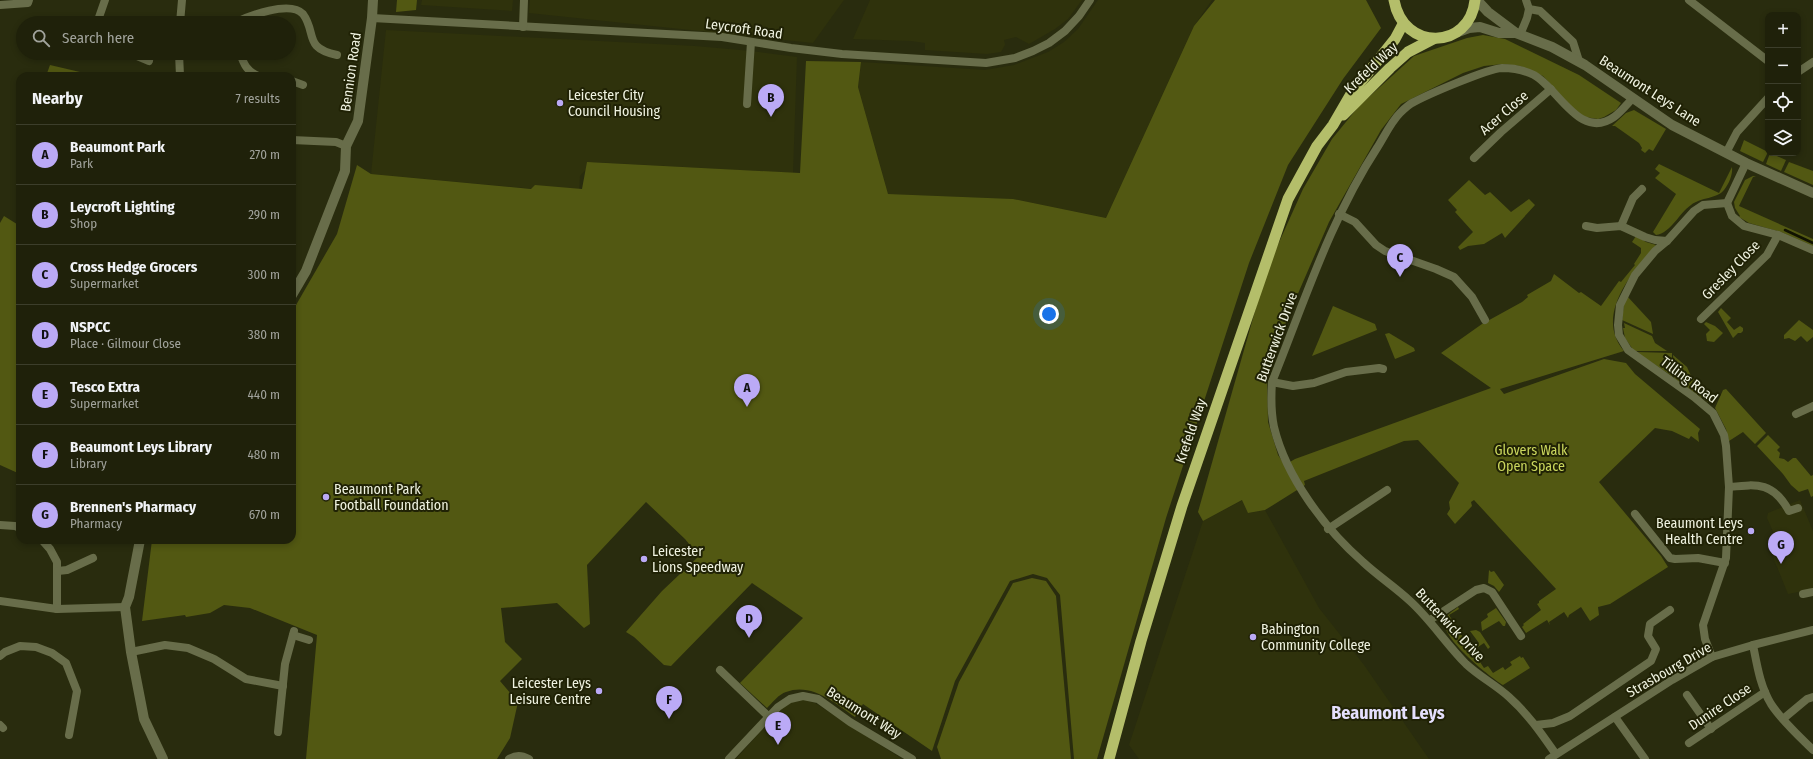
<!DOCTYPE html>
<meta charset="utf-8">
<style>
:root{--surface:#1f210a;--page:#2c2e18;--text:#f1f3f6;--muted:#a1a39c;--line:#3c3e2b;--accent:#bbaaf6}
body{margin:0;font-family:"Fira Sans Condensed",sans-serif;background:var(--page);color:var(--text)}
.controls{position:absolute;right:12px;top:12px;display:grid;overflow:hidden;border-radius:8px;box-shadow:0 2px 6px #0003}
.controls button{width:36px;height:36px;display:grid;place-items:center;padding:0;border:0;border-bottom:1px solid var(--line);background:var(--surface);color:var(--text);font:20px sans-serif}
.you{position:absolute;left:1049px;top:314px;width:14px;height:14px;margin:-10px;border:3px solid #fff;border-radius:50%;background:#1a73e8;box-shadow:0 0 0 6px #1a73e833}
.badge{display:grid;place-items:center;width:26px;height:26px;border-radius:50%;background:var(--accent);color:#111;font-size:13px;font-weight:700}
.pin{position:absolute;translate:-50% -33px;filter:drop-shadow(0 1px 2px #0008)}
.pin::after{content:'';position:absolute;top:21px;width:14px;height:12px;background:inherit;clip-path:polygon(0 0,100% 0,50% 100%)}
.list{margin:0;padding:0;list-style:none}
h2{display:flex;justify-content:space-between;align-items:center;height:52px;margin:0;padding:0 16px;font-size:17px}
h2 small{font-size:13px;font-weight:400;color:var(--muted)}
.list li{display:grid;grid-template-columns:26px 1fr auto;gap:12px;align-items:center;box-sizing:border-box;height:60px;padding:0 16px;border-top:1px solid var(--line)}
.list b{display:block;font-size:15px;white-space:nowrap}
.list p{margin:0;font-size:13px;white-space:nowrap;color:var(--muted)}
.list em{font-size:13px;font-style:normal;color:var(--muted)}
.icon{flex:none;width:22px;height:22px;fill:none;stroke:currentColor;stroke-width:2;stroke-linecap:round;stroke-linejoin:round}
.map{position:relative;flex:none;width:1813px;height:759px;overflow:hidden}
.search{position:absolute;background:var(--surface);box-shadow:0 2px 6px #0003;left:16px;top:16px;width:280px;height:44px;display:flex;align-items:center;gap:10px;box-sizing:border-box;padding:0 14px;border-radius:22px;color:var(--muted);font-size:15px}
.panel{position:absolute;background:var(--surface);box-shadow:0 2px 6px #0003;left:16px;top:72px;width:280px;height:472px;border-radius:12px}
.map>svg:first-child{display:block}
</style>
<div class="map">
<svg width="1813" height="759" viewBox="0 0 1813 759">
<rect width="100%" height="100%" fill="#292c0e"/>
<g fill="#2f320c">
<polygon points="422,0 513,0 512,11 421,5"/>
<polygon points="530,0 844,0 813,43 529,13"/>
<polygon points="870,0 1082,0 1068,19 1055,29 1029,44 1016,37 1004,40 1005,45 1001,52 987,54 925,50 925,43 911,41 853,39"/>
<polygon points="1098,0 1212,0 1194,26 1106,218 1013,199 888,194 858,87 861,62 985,70 1014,65 1048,52 1064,42 1078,29"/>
<polygon points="386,30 695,46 751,51 797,57 793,173 593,162 580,176 579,193 371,174"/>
<polygon points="1243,500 1249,513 1265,510 1319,608 1364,665 1429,759 1139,759 1129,745 1203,521"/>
<polygon points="1800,500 1813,531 1813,589 1788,594 1771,552 1779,545 1767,518 1768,513"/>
<polygon points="804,700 815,703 902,759 736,759 779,711 793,701"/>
</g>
<g fill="#525812">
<polygon points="397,0 417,0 416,10 396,12"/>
<path d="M1215,0H1366L1381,28L1343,79L1288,165L1249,263L1166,518L1097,759H1074L1060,595L1047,578L1033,574L1010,581L955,681L932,751L863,704L855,717C836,704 812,682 786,692C779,694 772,703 767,708L740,683L803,618L752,583L671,666L664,665L634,637L626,632L662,591L699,556L685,539L646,502L587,565L590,624L584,628L557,603L501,608L505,642L522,659L500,681L518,702L510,738L497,759H306L317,635L250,608L224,605L210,613L186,617L185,615L142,621L152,540H292V312L337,234L357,165L371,174L531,189L535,185L582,189L587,162L800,173L806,61L861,62L858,87L888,194L1013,199L1106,218L1194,26Z"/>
<path d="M1483,35L1505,39L1579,75L1621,103L1616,110L1604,117L1598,119L1585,117L1575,111L1543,76L1520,66L1503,64L1484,66L1463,73L1401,104L1381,130L1329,222L1290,312L1267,378L1268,422L1278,455L1285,465L1295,459L1491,388L1441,353L1482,324L1522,302L1528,297L1527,295L1551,281L1554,274L1579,293L1581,292L1601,306L1619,281L1621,282L1635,265L1634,264L1641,253V248L1632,242L1636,236L1646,242L1656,245C1632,272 1594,316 1624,351L1500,389L1504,394L1604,359L1626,363L1635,374L1700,429L1698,433L1699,442L1691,436L1689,439L1672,431L1655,428L1599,482L1661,556L1668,567L1610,604L1598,607L1599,615L1590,621L1581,607L1569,615L1568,618L1564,612L1549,622L1550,625L1547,620L1526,633L1522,627L1524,625L1523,624L1541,610L1537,604L1539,603V601L1556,589L1474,500L1471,502L1472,506L1455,524L1447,514L1450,509L1449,502L1459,483L1418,440L1404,441L1304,481L1305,485L1265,510L1248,513L1242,500L1203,521L1198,512L1267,269L1303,189L1332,139L1359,106L1414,56L1467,38Z"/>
<polygon points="50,65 80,72 87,76 46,76"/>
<polygon points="1634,110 1666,129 1653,151 1649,149 1645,153 1641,150 1642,148 1639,143 1615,126 1612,126 1626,113"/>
<polygon points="1744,140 1768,152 1763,162 1740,151"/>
<polygon points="1770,153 1786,160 1781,171 1766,164"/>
<polygon points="1789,162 1813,171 1813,185 1784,172"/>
<path d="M1659,164L1719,193L1732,167C1733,174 1729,184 1724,190C1717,199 1701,197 1691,205C1679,213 1671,233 1656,235L1653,232L1676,194L1655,178L1660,173L1655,169Z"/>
<polygon points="1753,176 1756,176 1753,177 1739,206 1813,239 1813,246 1781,232 1749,223 1739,217 1740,216 1735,208 1734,202 1745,180"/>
<polygon points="1469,180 1485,195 1490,192 1511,212 1529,199 1535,205 1505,238 1502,233 1484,244 1468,246 1460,250 1458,247 1473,232 1455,212 1457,210 1448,200"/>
<polygon points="4,216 20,226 20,474 0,465 0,223"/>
<polygon points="1627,296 1651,322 1653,334 1622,320 1624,304"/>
<polygon points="1333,306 1375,324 1377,330 1312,356"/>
<polygon points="1721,308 1731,318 1727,322 1734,330 1740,326 1743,328 1743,331 1741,333 1738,333 1733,338 1718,312"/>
<polygon points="1799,320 1813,330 1813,337 1807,342 1801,336 1795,341 1789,338 1784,339 1784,335"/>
<polygon points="1706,322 1715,326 1723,333 1714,342 1707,341 1706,334 1710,330 1704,324"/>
<polygon points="1624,323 1652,336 1655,343 1667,351 1634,351 1625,338 1623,328 1625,328"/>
<polygon points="1389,333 1414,348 1415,351 1395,359 1385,334"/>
<polygon points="1636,352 1672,353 1672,376"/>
<polygon points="1673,355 1687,367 1691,376 1703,388 1712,405 1674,378"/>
<polygon points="1726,389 1766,433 1755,444 1743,432 1729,441 1726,429 1715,408 1723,390"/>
<polygon points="1768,435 1780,447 1777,450 1780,453 1779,458 1784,459 1788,462 1793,458 1796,458 1811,476 1813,475 1813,496 1811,497 1808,489 1799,492 1791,485 1783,474 1757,446"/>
<polygon points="1489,570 1491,572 1494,571 1504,585 1499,592 1494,586 1488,583"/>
<polygon points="1032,578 1046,581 1056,596 1071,759 941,759 937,747 959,682 1013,583"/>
<path d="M1458,607L1459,609L1449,615L1455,625L1452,627L1457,634L1460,633L1473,651L1471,653L1475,660L1478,659L1484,668L1488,666L1493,673L1503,667L1505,670L1512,665L1510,662L1520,656L1521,658L1523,657L1530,668L1503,685C1490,677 1439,637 1445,620C1447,614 1453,611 1458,607Z"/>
<polygon points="1496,608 1506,622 1505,626 1503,626 1499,621 1482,631 1481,622 1488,617 1487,614"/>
<polygon points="1476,630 1480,632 1490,647 1488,649 1484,643 1478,647 1477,645 1479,643 1470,631"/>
</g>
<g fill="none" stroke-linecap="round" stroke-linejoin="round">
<polyline stroke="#101200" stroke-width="2.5" points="1785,230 1813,243"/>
<g stroke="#686d4a" stroke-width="8">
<polyline points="1526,0 1529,9 1540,11 1573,42 1579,61"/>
<polyline points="1689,0 1768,61"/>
<polyline points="0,5 28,3 29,0"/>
<polyline points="372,18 722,37 791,48 842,54 986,63 1015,58 1033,51 1049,43 1065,31 1079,16 1090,0"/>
<polyline points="97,23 105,0"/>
<polyline points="180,23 182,0"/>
<path d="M234,23C249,16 290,0 303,14C317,33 303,48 337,55"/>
<polyline points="523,27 524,0"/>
<polyline points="1520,35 1527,18 1529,9"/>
<polyline points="130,53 149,61"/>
<polyline points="179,53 180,76"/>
<path d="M240,53C244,65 247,71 258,76"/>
<polyline points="1798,72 1813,62"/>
<polyline points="292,81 303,85"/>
<polyline points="747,104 751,42"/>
<polyline points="292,140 336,142 346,146"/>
<polyline points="1726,153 1737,132 1768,98"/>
<polyline points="1474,158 1501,132 1551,89"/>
<polyline points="1727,203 1732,216 1744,226 1778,235 1813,250"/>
<polyline points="1339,214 1355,222 1376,245 1385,251 1436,269 1454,277 1472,297 1485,320"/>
<polyline points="1586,226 1597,228 1621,226 1645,237 1655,240 1667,241"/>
<polyline points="1621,226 1633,198 1642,189"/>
<polyline points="1701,319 1767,255 1778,235"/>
<polyline points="1272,382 1293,386 1314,383 1346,372 1379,368 1383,369"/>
<polyline points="1796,414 1813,406"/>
<path d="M1729,487C1758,484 1773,482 1789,511L1798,508"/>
<polyline points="1635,514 1670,558 1675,559 1698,558 1725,563"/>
<polyline points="0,525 15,526 20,528"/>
<polyline points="1328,529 1387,490"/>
<polyline points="42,540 50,549 57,562 57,609"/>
<polyline points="58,571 67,570 93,558"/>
<polyline points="1803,594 1813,592"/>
<polyline points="0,601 57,609 125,607"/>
<polyline points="1430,620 1476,590 1484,588 1492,592 1521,636"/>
<polyline points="293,635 309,640"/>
<path d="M1753,645C1757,665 1760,686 1771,704C1782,721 1799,736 1813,750"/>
<polyline points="131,652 165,645 188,648 214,659 246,679 283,686"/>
<polyline points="0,656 5,652 20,646 36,647 52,653 66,663 77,691 69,735"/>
<polyline points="1712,657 1705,639 1703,625 1726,558 1729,487 1726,446 1724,435 1713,413 1694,397 1628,350 1619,335 1618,325 1620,305 1635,275 1655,251 1667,241 1694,211 1703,205 1727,203 1746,163"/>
<polyline points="720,670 769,717"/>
<polyline points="1687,695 1711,729"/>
<polyline points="1615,717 1645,759"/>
<polyline points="1783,719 1807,699 1813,697"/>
<polyline points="0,725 3,728"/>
<polyline points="1536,725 1553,723 1570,716 1651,661 1656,649 1648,636 1650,624 1670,610"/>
<polyline points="278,732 285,664 294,631"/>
<polyline points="1689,743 1765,692"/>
<path d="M1555,753C1541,733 1528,714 1509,697C1496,685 1480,677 1466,664C1446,644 1431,620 1410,601C1395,587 1378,576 1363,562C1325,529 1286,477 1274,427C1271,413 1271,397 1272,382C1304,303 1330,220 1377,148C1384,137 1391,122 1400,113C1404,109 1409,104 1414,102C1429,94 1487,69 1502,68C1512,68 1524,70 1534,75C1559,89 1580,141 1614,117C1621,112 1627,104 1633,98"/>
<path d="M509,759C516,755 521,755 529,759"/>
<polyline points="729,759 778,707 790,699 803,696 818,699 850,722 912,759"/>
<polyline points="1549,759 1672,680 1712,657 1753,645 1813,630"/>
</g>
<g stroke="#686d4a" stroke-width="10">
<polyline points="1477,0 1488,12 1516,33 1552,47 1585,65 1672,125 1746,163 1813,193"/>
<polyline points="1458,32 1469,28 1480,27 1499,33 1516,33"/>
<polyline points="292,295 306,271 345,171 346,146 358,121 372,18 373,0"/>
<polyline points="140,540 129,597 125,607 131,652 144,719 163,759"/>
</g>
<g stroke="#b4be6a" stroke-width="11">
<path d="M1394,0C1403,52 1470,50 1475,0"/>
<polyline points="1343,115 1390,68 1408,52 1433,39"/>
<polyline points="1109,759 1141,641 1182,506 1288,199 1317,146 1333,125 1351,94 1395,39 1403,24"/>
</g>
</g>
<g fill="#bbaaf6" stroke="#202205" stroke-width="1.5">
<circle cx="560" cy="103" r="4"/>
<circle cx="326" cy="497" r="4"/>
<circle cx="1751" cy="531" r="4"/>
<circle cx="644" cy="559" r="4"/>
<circle cx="1253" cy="637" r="4"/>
<circle cx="599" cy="691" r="4"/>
</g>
<g text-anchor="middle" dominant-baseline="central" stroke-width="4" stroke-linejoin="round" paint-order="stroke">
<g font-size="14" fill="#f0f3e1" stroke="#202205">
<text transform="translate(744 29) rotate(8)">Leycroft Road</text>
<text transform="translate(1371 68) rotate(-43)">Krefeld Way</text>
<text transform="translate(351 72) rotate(-82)">Bennion Road</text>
<text transform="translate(1650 91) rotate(33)">Beaumont Leys Lane</text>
<text transform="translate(1504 113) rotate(-41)">Acer Close</text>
<text transform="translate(1731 270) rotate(-46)">Gresley Close</text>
<text transform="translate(1277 337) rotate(-70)">Butterwick Drive</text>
<text transform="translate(1689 380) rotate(37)">Tilling Road</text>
<text transform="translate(1191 431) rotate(-71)">Krefeld Way</text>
<text transform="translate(1450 625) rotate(47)">Butterwick Drive</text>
<text transform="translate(1669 670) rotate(-30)">Strasbourg Drive</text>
<text transform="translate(1720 707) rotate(-34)">Dunire Close</text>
<text transform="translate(864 713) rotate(32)">Beaumont Way</text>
</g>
<g font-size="14" fill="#f0f3e1" stroke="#202205" text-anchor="start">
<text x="568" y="95">Leicester City<tspan x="568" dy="16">Council Housing</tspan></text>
<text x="334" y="489">Beaumont Park<tspan x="334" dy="16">Football Foundation</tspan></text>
<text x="1743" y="523" text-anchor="end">Beaumont Leys<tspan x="1743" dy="16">Health Centre</tspan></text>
<text x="652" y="551">Leicester<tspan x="652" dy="16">Lions Speedway</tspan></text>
<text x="1261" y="629">Babington<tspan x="1261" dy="16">Community College</tspan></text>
<text x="591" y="683" text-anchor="end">Leicester Leys<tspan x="591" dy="16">Leisure Centre</tspan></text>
</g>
<g font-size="14" fill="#cbd75d" stroke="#202205">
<text x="1531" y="450">Glovers Walk<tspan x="1531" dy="16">Open Space</tspan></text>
</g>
<g font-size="18" font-weight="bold" fill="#e5e0fd" stroke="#202205">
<text x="1388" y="713">Beaumont Leys</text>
</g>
</g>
</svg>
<div class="controls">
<button>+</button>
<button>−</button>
<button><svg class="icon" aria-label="locate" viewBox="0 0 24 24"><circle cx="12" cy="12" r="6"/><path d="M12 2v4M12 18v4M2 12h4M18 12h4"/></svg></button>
<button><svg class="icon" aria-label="layers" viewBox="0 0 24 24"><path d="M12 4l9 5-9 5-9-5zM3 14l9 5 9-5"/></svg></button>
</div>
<div class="you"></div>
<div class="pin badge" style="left:747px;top:407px">A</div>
<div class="pin badge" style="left:771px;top:117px">B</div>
<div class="pin badge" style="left:1400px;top:277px">C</div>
<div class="pin badge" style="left:749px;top:638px">D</div>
<div class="pin badge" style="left:778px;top:745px">E</div>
<div class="pin badge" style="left:669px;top:719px">F</div>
<div class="pin badge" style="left:1781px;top:564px">G</div>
<div class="search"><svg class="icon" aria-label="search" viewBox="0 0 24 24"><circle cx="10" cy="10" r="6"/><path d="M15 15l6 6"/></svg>Search here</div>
<section class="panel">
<h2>Nearby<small>7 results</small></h2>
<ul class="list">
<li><span class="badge">A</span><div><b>Beaumont Park</b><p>Park</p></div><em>270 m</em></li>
<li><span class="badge">B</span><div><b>Leycroft Lighting</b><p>Shop</p></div><em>290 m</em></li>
<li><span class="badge">C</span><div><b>Cross Hedge Grocers</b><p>Supermarket</p></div><em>300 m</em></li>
<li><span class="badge">D</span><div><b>NSPCC</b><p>Place · Gilmour Close</p></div><em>380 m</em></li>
<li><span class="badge">E</span><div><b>Tesco Extra</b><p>Supermarket</p></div><em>440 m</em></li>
<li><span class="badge">F</span><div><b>Beaumont Leys Library</b><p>Library</p></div><em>480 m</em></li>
<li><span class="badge">G</span><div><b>Brennen's Pharmacy</b><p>Pharmacy</p></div><em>670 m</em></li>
</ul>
</section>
</div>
